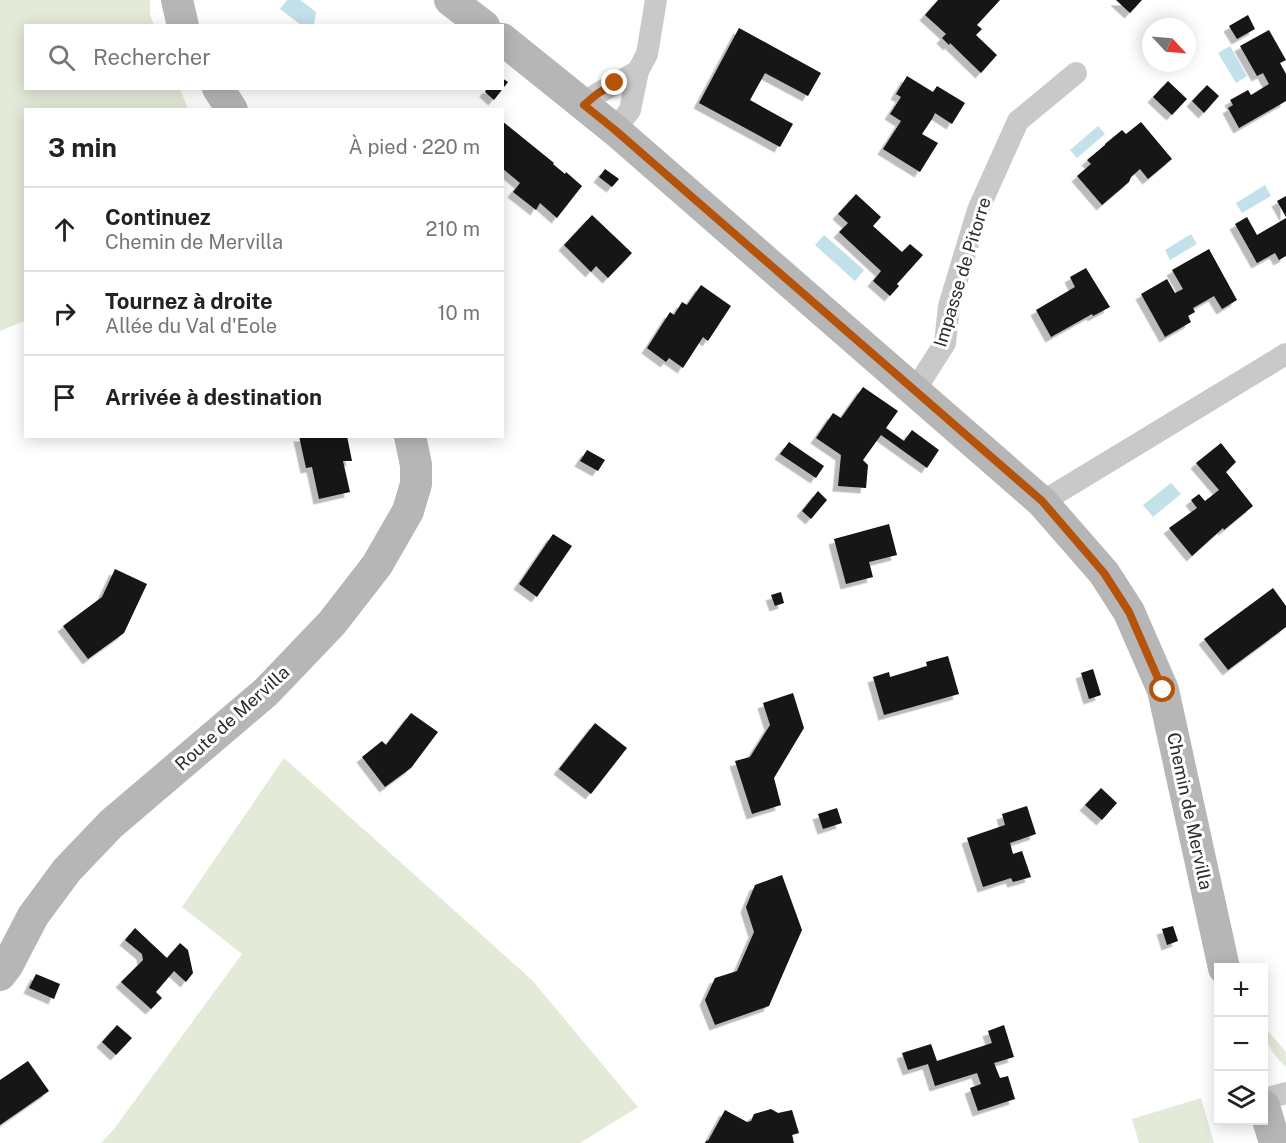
<!DOCTYPE html>
<html lang="fr">
<meta charset="utf-8">
<style>
:root{--surface:#fff;--page:#f2f2f2;--text:#222;--muted:#767676;--line:#e0e0e0}
body{margin:0;font-family:"Public Sans",sans-serif;background:var(--page);color:var(--text)}
.controls{position:absolute;right:18px;bottom:18px;display:grid;overflow:hidden;border-radius:0px;box-shadow:0 3px 15px #0003}
.controls button{width:54px;height:54px;display:grid;place-items:center;padding:0;border:0;border-bottom:2px solid var(--line);background:var(--surface);color:var(--text);font:30px sans-serif}
.compass{position:absolute;left:1142px;top:18px;width:54px;height:54px;border-radius:50%;background:var(--surface);box-shadow:0 3px 15px #0003;rotate:116deg}
.stop{position:absolute;width:18px;height:18px;margin:-14px;border:4px solid #b45309;border-radius:50%;background:#fff}
.stop.end{background:#b45309;border-color:#fff;box-shadow:0 2px 6px #0008}
.list{margin:0;padding:0;list-style:none}
h2{display:flex;justify-content:space-between;align-items:center;height:78px;margin:0;padding:0 24px;font-size:26px}
h2 small{font-size:20px;font-weight:400;color:var(--muted)}
.list li{display:grid;grid-template-columns:39px 1fr auto;gap:18px;align-items:center;box-sizing:border-box;height:84px;padding:0 24px;border-top:2px solid var(--line)}
.list b{display:block;font-size:22px;white-space:nowrap}
.list p{margin:0;font-size:20px;white-space:nowrap;color:var(--muted)}
.list em{font-size:20px;font-style:normal;color:var(--muted)}
.icon{flex:none;width:33px;height:33px;fill:none;stroke:currentColor;stroke-width:2;stroke-linecap:round;stroke-linejoin:round}
.map{position:relative;flex:none;width:1286px;height:1143px;overflow:hidden}
.search{position:absolute;background:var(--surface);box-shadow:0 3px 15px #0003;left:24px;top:24px;width:480px;height:66px;display:flex;align-items:center;gap:15px;box-sizing:border-box;padding:0 21px;border-radius:0px;color:var(--muted);font-size:22px}
.panel{position:absolute;background:var(--surface);box-shadow:0 3px 15px #0003;left:24px;top:108px;width:480px;height:330px;border-radius:0px}
.map>svg:first-child{display:block}
</style>
<div class="map">
<svg width="1286" height="1143" viewBox="0 0 1286 1143">
<defs>
<filter id="shadow"><feDropShadow dx="-5.5" dy="5.5" stdDeviation="0" flood-color="#0004"/></filter>
</defs>
<rect width="100%" height="100%" fill="#fff"/>
<g fill="#e4ead8">
<polygon points="0,0 150,0 150,15 154,25 26,26 26,88 180,89 188,109 26,110 25,321 0,331"/>
<polygon points="284,758 532,980 638,1107 580,1143 101,1143 114,1129 242,954 182,907"/>
<path d="M1264,1026L1286,1052V1067C1275,1058 1263,1040 1264,1026Z"/>
<polygon points="1201,1098 1214,1143 1139,1143 1132,1119"/>
</g>
<g fill="#c3e1eb">
<polygon points="287,0 300,0 316,12 314,25 301,25 280,9"/>
<polygon points="1230,46 1247,76 1236,83 1218,53"/>
<polygon points="1098,126 1105,134 1077,158 1070,150"/>
<polygon points="1265,185 1271,196 1242,213 1236,203"/>
<polygon points="1191,234 1197,244 1170,260 1165,250"/>
<polygon points="824,235 864,270 855,281 815,245"/>
<polygon points="1171,483 1181,494 1153,517 1143,505"/>
</g>
<g fill="#131313" filter="url(#shadow)">
<polygon points="938,0 1000,0 977,25 982,29 976,35 997,55 981,73 950,43 949,45 942,38 946,34 925,15"/>
<polygon points="1116,0 1142,0 1130,13"/>
<polygon points="1248,15 1255,29 1237,39 1229,26"/>
<polygon points="739,28 821,73 808,96 765,73 750,100 793,124 780,147 699,103"/>
<polygon points="1269,30 1286,60 1280,63 1286,74 1286,101 1239,128 1228,108 1233,105 1230,100 1248,90 1251,95 1269,84 1263,73 1257,76 1240,46"/>
<polygon points="907,76 933,92 937,86 965,103 952,124 935,113 932,119 922,134 938,143 920,172 883,149 901,121 890,114 901,97 896,94"/>
<polygon points="502,78 508,82 494,100 485,92 487,88 502,88"/>
<polygon points="1168,81 1187,99 1172,115 1153,97"/>
<polygon points="1207,85 1219,96 1204,113 1192,101"/>
<polygon points="502,121 554,163 553,164 565,174 566,172 582,186 557,218 540,203 536,210 513,192 520,183 502,168"/>
<polygon points="1141,122 1172,159 1148,179 1140,169 1131,177 1129,182 1102,205 1077,176 1091,164 1087,160 1105,145 1105,144 1122,130 1126,134"/>
<polygon points="605,169 619,179 612,187 599,177"/>
<polygon points="856,194 881,217 873,226 902,252 910,244 923,255 897,284 899,286 890,296 873,281 881,271 839,232 848,223 838,214"/>
<polygon points="1286,196 1286,217 1277,201"/>
<polygon points="592,215 632,253 608,278 596,266 591,272 564,245"/>
<polygon points="1247,217 1257,235 1286,218 1286,256 1279,260 1275,253 1257,263 1235,224"/>
<polygon points="1209,249 1237,300 1222,309 1214,296 1193,308 1195,312 1188,316 1191,322 1165,337 1141,294 1167,279 1175,293 1183,289 1172,270"/>
<polygon points="1086,268 1110,307 1093,316 1092,314 1051,337 1036,310 1075,287 1070,277"/>
<polygon points="701,285 731,306 708,341 703,337 683,368 669,358 666,362 647,348 670,312 674,315 682,302 687,305"/>
<polygon points="863,387 898,411 886,428 904,441 912,430 939,450 927,468 881,435 863,460 868,465 866,488 838,486 841,455 816,438 833,413 841,418"/>
<polygon points="299,436 347,436 352,461 343,461 350,492 319,499 312,467 306,468"/>
<polygon points="789,442 824,466 816,478 780,454"/>
<polygon points="1221,443 1236,462 1226,472 1253,506 1224,530 1223,528 1192,556 1169,528 1197,508 1191,500 1199,494 1205,501 1219,490 1196,463"/>
<polygon points="587,450 605,460 598,471 580,461"/>
<polygon points="818,491 827,500 811,519 802,511"/>
<polygon points="889,524 897,555 869,562 873,577 846,584 834,539"/>
<polygon points="553,534 572,546 537,597 519,584"/>
<polygon points="115,569 147,584 124,633 88,659 63,626 102,597"/>
<polygon points="1273,588 1286,606 1286,627 1228,670 1204,639"/>
<polygon points="781,592 784,603 775,606 771,595"/>
<polygon points="948,656 959,694 884,715 873,677 889,672 890,677 927,666 926,662"/>
<polygon points="1093,669 1101,695 1089,699 1081,673"/>
<polygon points="793,693 804,728 774,778 781,805 752,814 735,761 750,757 770,725 763,703"/>
<polygon points="411,713 438,732 411,768 385,787 362,757 382,741 386,745"/>
<polygon points="595,723 627,748 591,794 559,769"/>
<polygon points="1101,788 1117,803 1102,820 1085,805"/>
<polygon points="1027,806 1036,834 1010,843 1013,854 1022,851 1031,877 1013,882 1011,878 983,887 967,838 1005,825 1002,814"/>
<polygon points="837,808 842,823 823,829 818,814"/>
<polygon points="782,875 802,930 769,1006 715,1025 705,1000 715,978 737,971 754,932 746,907 755,885"/>
<polygon points="1173,926 1178,941 1167,945 1162,929"/>
<polygon points="135,928 167,958 180,943 188,950 193,973 186,982 174,971 156,992 162,998 151,1009 121,982 143,960 142,954 125,940"/>
<polygon points="36,974 60,984 54,999 29,988"/>
<polygon points="117,1025 132,1038 116,1055 102,1042"/>
<polygon points="1004,1025 1014,1057 994,1063 1000,1078 1008,1076 1015,1099 978,1111 970,1088 981,1084 977,1073 935,1086 928,1064 908,1070 902,1053 931,1044 937,1061 992,1043 988,1031"/>
<polygon points="28,1061 49,1091 0,1125 0,1080"/>
<polygon points="771,1109 778,1113 792,1110 799,1133 792,1135 794,1143 705,1143 707,1140 708,1141 725,1110 747,1122 751,1121 754,1114"/>
</g>
<g fill="none" stroke-linecap="round" stroke-linejoin="round">
<g stroke="#c9c9c9" stroke-width="22">
<polyline points="584,105 597,94 638,71"/>
<polyline points="615,130 630,110 638,71 647,54 656,0"/>
<polyline points="915,390 945,343 949,306 978,210 1018,121 1076,73"/>
<polyline points="1042,502 1286,354"/>
<polyline points="1264,1099 1286,1093"/>
</g>
<g stroke="#b6b6b6" stroke-width="32">
<polyline points="177,0 183,26"/>
<polyline points="450,0 484,26"/>
<polyline points="502,39 615,130 1042,502 1104,573 1129,612 1163,690 1224,968"/>
<polyline points="218,88 232,110"/>
<polyline points="0,975 7,966 33,916 67,870 111,824 266,692 332,623 377,565 408,511 416,484 416,465 410,436"/>
<polyline points="1264,1106 1275,1143"/>
</g>
</g>
<g fill="none" stroke-linecap="round" stroke-linejoin="round">
<polyline stroke="#b45309" stroke-width="8" points="615,83 597,94 584,105 615,130 1042,501 1104,573 1129,612 1163,690"/>
</g>
<g text-anchor="middle" dominant-baseline="central" stroke-width="6" stroke-linejoin="round" paint-order="stroke">
<g font-size="18" fill="#2c2c2c" stroke="#fff">
<text transform="translate(962 272) rotate(-73)">Impasse de Pitorre</text>
<text transform="translate(232 718) rotate(-42)">Route de Mervilla</text>
<text transform="translate(1190 811) rotate(78)">Chemin de Mervilla</text>
</g>
</g>
</svg>
<div class="controls">
<button>+</button>
<button>−</button>
<button><svg class="icon" aria-label="layers" viewBox="0 0 24 24"><path d="M12 4l9 5-9 5-9-5zM3 14l9 5 9-5"/></svg></button>
</div>
<svg class="compass" viewBox="-18 -18 36 36"><path d="M0-13l5 13h-10z" fill="#e53935"/><path d="M0 13l5-13h-10z" fill="#767676"/></svg>
<div class="stop" style="left:1163px;top:690px"></div>
<div class="stop end" style="left:615px;top:83px"></div>
<div class="search"><svg class="icon" aria-label="search" viewBox="0 0 24 24"><circle cx="10" cy="10" r="6"/><path d="M15 15l6 6"/></svg>Rechercher</div>
<section class="panel">
<h2>3 min<small>À pied · 220 m</small></h2>
<ul class="list">
<li><svg class="icon" aria-label="ahead" viewBox="0 0 24 24"><path d="M12 20V5M6 11l6-6 6 6"/></svg><div><b>Continuez</b><p>Chemin de Mervilla</p></div><em>210 m</em></li>
<li><svg class="icon" aria-label="right" viewBox="0 0 24 24"><path d="M7 20v-9h11M14 6l5 5-5 5"/></svg><div><b>Tournez à droite</b><p>Allée du Val d'Eole</p></div><em>10 m</em></li>
<li><svg class="icon" aria-label="arrive" viewBox="0 0 24 24"><path d="M6 21V4h12l-3 4 3 4H6"/></svg><div><b>Arrivée à destination</b></div></li>
</ul>
</section>
</div>
